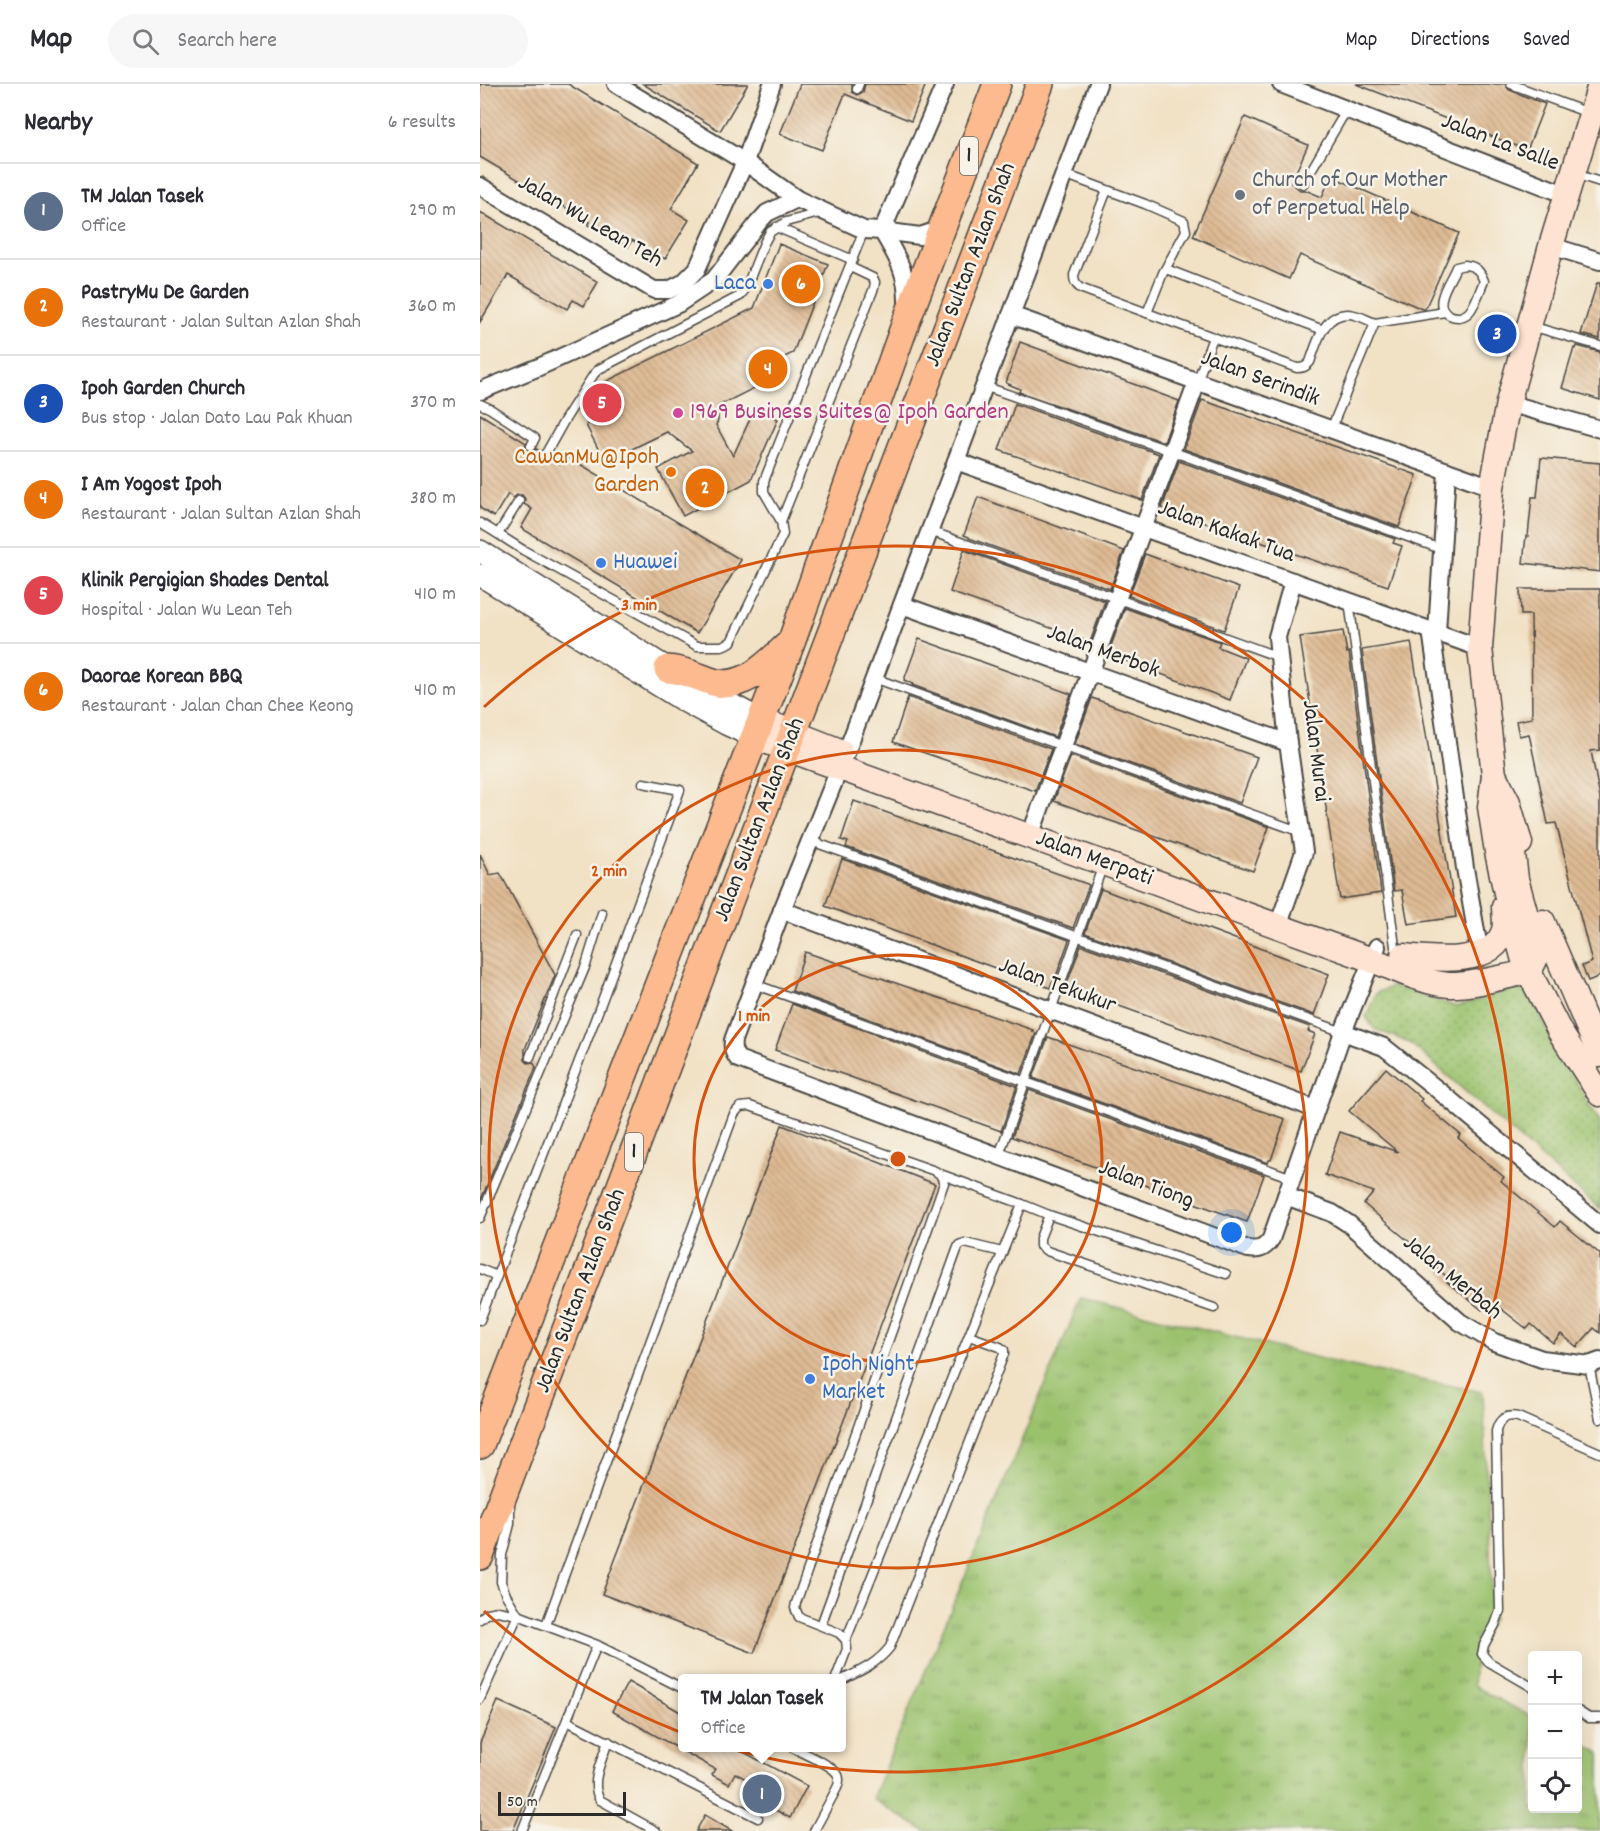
<!DOCTYPE html>
<meta charset="utf-8">
<style>
:root{--surface:#fff;--page:#f7f7f7;--text:#2b2b33;--muted:#7c7c81;--line:#e1e1e2;--accent:#d1495b}
body{margin:0;font-family:Dekko,sans-serif;background:var(--page);color:var(--text)}
.controls{position:absolute;right:18px;bottom:18px;display:grid;overflow:hidden;border-radius:6px;box-shadow:0 6px 24px #0002}
.controls button{width:54px;height:54px;display:grid;place-items:center;padding:0;border:0;border-bottom:2px solid var(--line);background:var(--surface);color:var(--text);font:30px sans-serif}
.scale{position:absolute;left:18px;bottom:15px;width:128px;box-sizing:border-box;padding-left:6px;border:3px solid #2b2b2b;border-top:0;font-size:16px;line-height:21px;white-space:nowrap;color:#2b2b2b;-webkit-text-stroke:4px #f7f3e8;paint-order:stroke}
.you{position:absolute;left:752px;top:1149px;width:21px;height:21px;margin:-15px;border:4px solid #fff;border-radius:50%;background:#1a73e8;box-shadow:0 0 0 9px #1a73e833}
.badge{display:grid;place-items:center;width:39px;height:39px;border-radius:50%;background:var(--accent);color:#fff;font-size:20px;font-weight:700}
.pin{position:absolute;translate:-50% -50%;border:3px solid #fff;box-shadow:0 2px 6px #0006}
.popup{position:absolute;left:198px;top:1590px;width:168px;height:78px;box-sizing:border-box;display:grid;place-content:center;border-radius:6px;background:var(--surface);filter:drop-shadow(0 2px 4px #0005);font-size:20px;white-space:nowrap;color:var(--muted)}
.popup b{font-size:22px;color:var(--text)}
.popup::after{content:'';position:absolute;left:50%;top:100%;margin-left:-12px;border:12px solid transparent;border-top-color:var(--surface)}
.list{margin:0;padding:0;list-style:none}
h2{display:flex;justify-content:space-between;align-items:center;height:78px;margin:0;padding:0 24px;font-size:26px}
h2 small{font-size:20px;font-weight:400;color:var(--muted)}
.list li{display:grid;grid-template-columns:39px 1fr auto;gap:18px;align-items:center;box-sizing:border-box;height:96px;padding:0 24px;border-top:2px solid var(--line)}
.list b{display:block;font-size:22px;white-space:nowrap}
.list p{margin:0;font-size:20px;white-space:nowrap;color:var(--muted)}
.list em{font-size:20px;font-style:normal;color:var(--muted)}
.icon{flex:none;width:33px;height:33px;fill:none;stroke:currentColor;stroke-width:2;stroke-linecap:round;stroke-linejoin:round}
.map{position:relative;flex:none;width:1120px;height:1747px;overflow:hidden}
header{display:flex;align-items:center;gap:36px;box-sizing:border-box;height:84px;padding:0 30px;background:var(--surface);border-bottom:2px solid var(--line)}
header strong{font-size:28px}
nav{display:flex;gap:33px;margin-inline-start:auto;font-size:21px}
.search{width:420px;height:54px;background:var(--page);display:flex;align-items:center;gap:15px;box-sizing:border-box;padding:0 21px;border-radius:33px;color:var(--muted);font-size:22px}
main{display:flex}
aside{flex:1;background:var(--surface)}
.map>svg:first-child{display:block}
</style>
<header>
<strong>Map</strong>
<div class="search"><svg class="icon" aria-label="search" viewBox="0 0 24 24"><circle cx="10" cy="10" r="6"/><path d="M15 15l6 6"/></svg>Search here</div>
<nav><a>Map</a><a>Directions</a><a>Saved</a></nav>
</header>
<main>
<aside>
<h2>Nearby<small>6 results</small></h2>
<ul class="list">
<li><span class="badge" style="background:#5c6f8a">1</span><div><b>TM Jalan Tasek</b><p>Office</p></div><em>290 m</em></li>
<li><span class="badge" style="background:#e8710a">2</span><div><b>PastryMu De Garden</b><p>Restaurant · Jalan Sultan Azlan Shah</p></div><em>360 m</em></li>
<li><span class="badge" style="background:#1a4fb4">3</span><div><b>Ipoh Garden Church</b><p>Bus stop · Jalan Dato Lau Pak Khuan</p></div><em>370 m</em></li>
<li><span class="badge" style="background:#e8710a">4</span><div><b>I Am Yogost Ipoh</b><p>Restaurant · Jalan Sultan Azlan Shah</p></div><em>380 m</em></li>
<li><span class="badge" style="background:#e0444e">5</span><div><b>Klinik Pergigian Shades Dental</b><p>Hospital · Jalan Wu Lean Teh</p></div><em>410 m</em></li>
<li><span class="badge" style="background:#e8710a">6</span><div><b>Daorae Korean BBQ</b><p>Restaurant · Jalan Chan Chee Keong</p></div><em>410 m</em></li>
</ul>
</aside>
<div class="map">
<svg width="1120" height="1747" viewBox="0 0 1120 1747">
<defs>
<pattern id="grass-tufts" width="24" height="20" patternUnits="userSpaceOnUse" patternTransform="scale(1.5)"><rect width="24" height="20" fill="#9ac16c"/><path d="M3 7l-1-3M5 7V3M7 7l1-3M15 17l-1-3M17 17v-4M19 17l1-3" fill="none" stroke="#7e9d59"/></pattern>
<pattern id="park-dots" width="8" height="8" patternUnits="userSpaceOnUse" patternTransform="scale(1.5)"><rect width="8" height="8" fill="#9ac16c"/><path d="M2 2h.1M6 6h.1" fill="none" stroke="#7e9d59" stroke-width="1.8" stroke-linecap="round"/></pattern>
<pattern id="building-back-hatch" width="6" height="6" patternUnits="userSpaceOnUse" patternTransform="scale(1.5)"><rect width="6" height="6" fill="#dfbb94"/><path d="M-1 5l2 2M0 0l6 6M5-1l2 2" fill="none" stroke="#b59879"/></pattern>
</defs>
<rect width="100%" height="100%" fill="#f7f3e8"/>
<filter id="ink" filterUnits="userSpaceOnUse"><feTurbulence type="fractalNoise" baseFrequency=".0167" numOctaves="2"/><feDisplacementMap in="SourceGraphic" scale="12" xChannelSelector="R" yChannelSelector="G"/><feConvolveMatrix kernelMatrix="1 2 1 2 8 2 1 2 1" color-interpolation-filters="sRGB"/></filter>
<filter id="wash" filterUnits="userSpaceOnUse"><feTurbulence type="fractalNoise" baseFrequency=".008" numOctaves="4" result="noise"/><feDisplacementMap in="SourceGraphic" scale="24" xChannelSelector="R" yChannelSelector="G"/><feGaussianBlur stdDeviation="1.35" result="paint"/><feColorMatrix in="noise" values="0 0 0 0 0 0 0 0 0 0 0 0 0 0 0 0 0 1.4 0 .05"/><feComposite in="paint" operator="in"/></filter>
<g filter="url(#wash)">
<rect width="100%" height="100%" fill="#f1e1c5"/>
<polygon fill="url(#grass-tufts)" stroke="#62764c" stroke-width="1.5" points="601,1214 866,1281 1003,1308 1013,1534 996,1564 993,1602 1052,1633 1052,1724 1098,1724 1098,1657 1120,1669 1120,1747 445,1747 392,1715"/>
<polygon fill="url(#park-dots)" stroke="#62764c" stroke-width="1.5" points="1044,901 1108,1019 1120,1037 1120,1125 930,959 894,945 886,933 896,909 913,902 977,923"/>
<g id="blocks">
<g fill="url(#building-back-hatch)">
<polygon points="0,0 88,0 218,79 191,125 209,136 185,175 152,156 148,163 108,141 110,138 0,73"/>
<polygon points="163,0 268,0 240,47"/>
<polygon points="320,0 372,0 372,8 377,11 383,8 385,0 446,0 431,37 365,10 342,66 300,50"/>
<polygon points="876,0 1025,0 1029,6 1065,20 1047,66"/>
<polygon points="765,33 828,61 811,99 820,106 825,106 842,113 851,92 979,149 945,225 942,225 820,171 809,195 713,152"/>
<polygon points="0,128 118,198 104,222 93,216 87,225 28,191 0,238"/>
<polygon points="299,160 348,180 313,269 296,277 302,290 238,322 238,337 236,341 253,372 275,324 298,335 271,396 203,432 178,385 212,367 187,348 125,378 106,341 130,330 127,323 135,318 125,298 274,224"/>
<polygon points="1117,199 1120,199 1120,255 1101,250"/>
<polygon points="540,258 699,317 684,358 539,308 540,305 526,299"/>
<polygon points="1097,262 1120,268 1120,316 1082,304 1094,264 1096,265"/>
<polygon points="722,316 937,391 919,443 704,365"/>
<polygon points="535,320 679,370 662,416 519,366"/>
<polygon points="0,330 46,359 45,363 48,367 52,368 56,365 60,367 59,374 62,377 68,377 71,374 80,380 85,371 261,476 217,549 41,444 52,425 44,420 45,415 42,411 37,411 33,414 28,410 14,433 0,424"/>
<polygon points="1061,374 1120,379 1120,488 1043,479 1046,452 1048,452 1052,413 1057,413"/>
<polygon points="699,377 915,455 913,459 922,462 908,502 682,424"/>
<polygon points="498,413 644,467 630,505 489,454 489,453 484,451"/>
<polygon points="484,466 625,517 610,558 470,508"/>
<polygon points="665,470 759,504 744,546 649,512"/>
<polygon points="1040,505 1120,505 1120,666 1111,667 1120,714 1120,892 1108,897 1102,882 1112,878 1076,739 1068,740 1049,650 1039,652 1036,637 1052,634 1051,531 1041,531"/>
<polygon points="645,524 740,558 738,563 766,574 750,616 628,570"/>
<polygon points="863,547 867,569 869,568 901,809 860,815 820,553"/>
<polygon points="439,555 591,610 575,653 432,601 433,600 424,596"/>
<polygon points="931,558 976,833 928,840 922,806 914,807 882,566"/>
<polygon points="428,613 571,665 555,707 413,658"/>
<polygon points="612,614 777,673 760,719 595,660"/>
<polygon points="591,672 789,743 773,787 574,717"/>
<polygon points="374,717 607,800 609,801 593,844 366,763 368,758 361,756"/>
<polygon points="0,770 10,791 20,789 75,891 45,965 45,976 48,979 53,978 56,983 0,1118"/>
<polygon points="362,775 589,856 574,898 572,898 570,904 345,822"/>
<polygon points="621,805 849,890 834,931 605,849"/>
<polygon points="601,861 830,943 828,947 835,950 821,987 586,903"/>
<polygon points="325,868 553,946 552,947 556,949 541,990 312,907"/>
<polygon points="312,920 537,1002 521,1047 295,966"/>
<polygon points="568,953 805,1035 791,1076 789,1076 788,1079 553,994"/>
<polygon points="906,984 942,1015 940,1017 981,1051 978,1054 1024,1093 1021,1097 1075,1143 1080,1137 1120,1170 1120,1249 1114,1244 1097,1263 1081,1250 1073,1259 1051,1240 1047,1245 1010,1216 1002,1226 966,1197 968,1194 927,1156 884,1120 894,1108 845,1091 860,1048 918,1068 869,1027"/>
<polygon points="549,1006 784,1091 767,1138 532,1053"/>
<polygon points="302,1041 455,1100 274,1569 122,1510"/>
<polygon points="148,1598 202,1629 202,1664 256,1664 327,1702 310,1734 290,1723 296,1711 255,1689 249,1700 232,1691 235,1685 132,1627"/>
<polygon points="18,1617 76,1643 33,1747 0,1747 0,1659"/>
<polygon points="225,1731 252,1747 216,1747"/>
</g>
</g>
</g>
<g filter="url(#ink)">
<use href="#blocks" fill-opacity="0" stroke="#494642" stroke-width="1.5"/>
<g fill="none" stroke-linecap="round" stroke-linejoin="round">
<defs>
<g id="service">
<polyline points="1031,0 1111,30"/>
<polyline points="377,5 379,0"/>
<path d="M584,90L665,120L704,137L706,147L683,189L667,229L600,204C595,200 594,197 594,191L627,106"/>
<polyline points="1095,90 1120,98"/>
<polyline points="823,100 867,25"/>
<polyline points="296,143 373,176"/>
<path d="M985,181C996,182 1000,187 1004,197C1000,206 996,219 990,227C980,240 957,230 962,214C964,204 972,193 976,183Z"/>
<polyline points="686,185 843,246"/>
<polyline points="667,229 733,253"/>
<polyline points="1051,242 1120,262"/>
<path d="M717,298L733,253L817,284C823,284 826,283 830,278C837,259 843,230 868,230C877,230 887,236 895,239"/>
<polyline points="504,302 691,367 961,465"/>
<polyline points="0,320 9,324 55,354 51,362"/>
<polyline points="851,345 895,239 965,228"/>
<polyline points="65,371 84,337 114,290 119,285 260,212 266,204 284,159 290,148 306,138 343,128"/>
<polyline points="39,417 18,450 43,466 217,562 242,562 251,558 303,450 301,437 284,408 284,397 384,146"/>
<polyline points="301,437 394,204 395,198 393,194 370,183"/>
<polyline points="0,439 18,450"/>
<polyline points="450,447 799,573"/>
<polyline points="869,517 916,870"/>
<polyline points="394,594 821,748"/>
<polyline points="331,757 863,948"/>
<polyline points="274,900 812,1094"/>
<polyline points="50,973 97,851"/>
<polyline points="519,1071 623,781"/>
<polyline points="542,1120 569,1131 746,1190"/>
<polyline points="569,1131 560,1154 560,1162 567,1167 734,1224"/>
<polyline points="0,1134 106,881 122,829"/>
<polyline points="0,1185 17,1192"/>
<polyline points="0,1236 119,925 200,706 163,699"/>
<polyline points="1109,1281 1120,1335"/>
<polyline points="30,1423 30,1440 22,1471 21,1498 26,1511 38,1531"/>
<polyline points="0,1535 7,1529 18,1527 38,1531 117,1561 202,1604"/>
<polyline points="66,1541 254,1030 260,1023 270,1022 455,1087 460,1090 464,1099 316,1519 315,1524 319,1533 359,1549 366,1556 367,1565 356,1594"/>
<polyline points="341,1541 477,1166 479,1161 485,1159 522,1168"/>
<polyline points="366,1556 542,1120 460,1090"/>
<path d="M362,1596C380,1587 397,1580 410,1563L524,1270V1266L520,1263L489,1252"/>
<path d="M1052,1603L1009,1578L1002,1570L1004,1561L1015,1541L1020,1527L1016,1347C1019,1335 1026,1330 1038,1333L1120,1369"/>
<polyline points="0,1615 38,1531"/>
<polyline points="1098,1627 1109,1634 1120,1634"/>
<polyline points="87,1637 278,1734"/>
<path d="M128,1657C123,1675 109,1698 120,1716L176,1747"/>
<path d="M313,1664C323,1669 353,1681 358,1691C360,1696 359,1700 357,1704L334,1747"/>
<polyline points="42,1747 117,1561"/>
</g>
<g id="minor">
<polyline points="136,0 265,78 317,115 384,146 402,147 440,152 461,145"/>
<polyline points="801,0 1087,111"/>
<polyline points="0,102 174,206 189,206 203,199 217,185 265,78 292,0"/>
<polyline points="402,147 465,0"/>
<path d="M402,147C417,173 428,189 427,221"/>
<polyline points="1071,162 1120,177"/>
<polyline points="531,231 1012,403"/>
<polyline points="0,307 59,283 198,220 234,196 278,139 287,129 317,115"/>
<polyline points="1028,319 1120,345"/>
<polyline points="476,377 1000,564"/>
<polyline points="422,521 808,659"/>
<polyline points="951,546 985,784 1000,870"/>
<polyline points="957,548 967,387"/>
<polyline points="366,669 618,0"/>
<path d="M360,683L302,826L253,956C252,964 253,968 258,975L768,1165C779,1167 785,1164 791,1155L863,948L897,863"/>
<polyline points="550,752 717,298"/>
<polyline points="302,826 835,1025"/>
<polyline points="798,842 824,768 808,659 797,553 813,497"/>
<polyline points="863,948 904,963 958,1006 1120,1141"/>
<polyline points="806,1112 852,1129 869,1140 980,1238 1014,1258 1062,1275 1109,1281 1120,1277"/>
</g>
<g id="tertiary">
<polyline points="0,467 214,601 281,636"/>
<polyline points="0,491 204,617 246,640 274,653"/>
</g>
<g id="secondary">
<polyline points="1120,1 1071,162 1028,319 1012,403 1000,564 1014,691 1010,723 1017,768 1026,809 1043,873 1049,888 1080,948 1120,1010"/>
<polyline points="281,636 360,667"/>
<path d="M274,653L892,876C913,884 947,900 969,901C992,902 1025,892 1049,888L1058,870V862L1049,842L1036,795L1033,770L1035,743"/>
<polyline points="1014,691 1028,718 1040,759"/>
<polyline points="1063,838 1120,971"/>
<path d="M923,872C951,875 1014,883 1024,846C1026,839 1024,830 1024,823"/>
</g>
<g id="primary">
<path d="M188,585C204,586 218,593 233,598C263,607 287,580 307,562"/>
<polyline points="0,1361 311,559 426,238 517,0"/>
<polyline points="0,1472 560,0"/>
</g>
</defs>
<use href="#service" stroke="#494642" stroke-width="11"/>
<use href="#minor" stroke="#494642" stroke-width="20"/>
<use href="#tertiary" stroke="#494642" stroke-width="24"/>
<use href="#secondary" stroke="#494642" stroke-width="27"/>
<use href="#primary" stroke="#494642" stroke-width="30"/>
<use href="#service" stroke="#fff" stroke-width="8"/>
<use href="#minor" stroke="#fff" stroke-width="16"/>
<use href="#tertiary" stroke="#fff" stroke-width="21"/>
<use href="#secondary" stroke="#fee3d2" stroke-width="24"/>
<use href="#primary" stroke="#fcba8e" stroke-width="27"/>
</g>
</g>
<g fill="none" stroke="#d5540f" stroke-width="3">
<circle cx="418" cy="1075" r="204"/>
<circle cx="418" cy="1075" r="409"/>
<path d="M4 623A613 613 0 1 1 4 1527"/>
</g>
<circle fill="#6b7280" stroke="#f7f3e8" stroke-width="2" cx="760" cy="111" r="6"/>
<g fill="#3f7fe0" stroke="#f7f3e8" stroke-width="2">
<circle cx="288" cy="200" r="6"/>
<circle cx="121" cy="479" r="6"/>
<circle cx="330" cy="1295" r="6"/>
</g>
<circle fill="#d1479c" stroke="#f7f3e8" stroke-width="2" cx="198" cy="329" r="6"/>
<circle fill="#e8710a" stroke="#f7f3e8" stroke-width="2" cx="191" cy="388" r="6"/>
<g text-anchor="middle" dominant-baseline="central" stroke-width="5" stroke-linejoin="round" paint-order="stroke">
<g fill="#f7f3e8" stroke="#686764" stroke-width="1.5">
<rect x="480" y="53" width="18" height="38" rx="4.5"/>
<rect x="145" y="1049" width="18" height="38" rx="4.5"/>
</g>
<g font-size="22" font-weight="bold" fill="#2b2b2b">
<text x="489" y="72">1</text>
<text x="154" y="1068">1</text>
</g>
<g font-size="24" fill="#2b2b2b" stroke="#f7f3e8">
<text transform="translate(1020 59) rotate(21)">Jalan La Salle</text>
<text transform="translate(110 138) rotate(30)">Jalan Wu Lean Teh</text>
<text transform="translate(491 181) rotate(-69)">Jalan Sultan Azlan Shah</text>
<text transform="translate(780 295) rotate(20)">Jalan Serindik</text>
<text transform="translate(746 448) rotate(20)">Jalan Kakak Tua</text>
<text transform="translate(623 568) rotate(20)">Jalan Merbok</text>
<text transform="translate(835 667) rotate(83)">Jalan Murai</text>
<text transform="translate(280 736) rotate(-69)">Jalan Sultan Azlan Shah</text>
<text transform="translate(614 775) rotate(20)">Jalan Merpati</text>
<text transform="translate(577 902) rotate(20)">Jalan Tekukur</text>
<text transform="translate(666 1101) rotate(21)">Jalan Tiong</text>
<text transform="translate(972 1194) rotate(39)">Jalan Merbah</text>
<text transform="translate(101 1207) rotate(-69)">Jalan Sultan Azlan Shah</text>
</g>
<g font-size="24" fill="#5b616d" stroke="#f7f3e8" text-anchor="start">
<text x="772" y="97">Church of Our Mother<tspan x="772" dy="28">of Perpetual Help</tspan></text>
</g>
<g font-size="24" fill="#366cbe" stroke="#f7f3e8" text-anchor="start">
<text x="276" y="200" text-anchor="end">Laca</text>
<text x="133" y="479">Huawei</text>
<text x="342" y="1281">Ipoh Night<tspan x="342" dy="28">Market</tspan></text>
</g>
<g font-size="24" fill="#b23c85" stroke="#f7f3e8" text-anchor="start">
<text x="210" y="329">1969 Business Suites@ Ipoh Garden</text>
</g>
<g font-size="24" fill="#c56008" stroke="#f7f3e8" text-anchor="end">
<text x="179" y="374">CawanMu@Ipoh<tspan x="179" dy="28">Garden</tspan></text>
</g>
</g>
<circle cx="418" cy="1075" r="9" fill="#d5540f" stroke="#f7f3e8" stroke-width="3"/>
<g font-size="18" text-anchor="middle" font-weight="bold" fill="#d5540f" stroke="#f7f3e8" stroke-width="5" stroke-linejoin="round" paint-order="stroke">
<text x="159" y="526">3 min</text>
<text x="129" y="792">2 min</text>
<text x="274" y="937">1 min</text>
</g>
</svg>
<div class="controls">
<button>+</button>
<button>−</button>
<button><svg class="icon" aria-label="locate" viewBox="0 0 24 24"><circle cx="12" cy="12" r="6"/><path d="M12 2v4M12 18v4M2 12h4M18 12h4"/></svg></button>
</div>
<div class="scale">50 m</div>
<div class="you"></div>
<div class="pin badge" style="left:282px;top:1710px;background:#5c6f8a">1</div>
<div class="popup"><b>TM Jalan Tasek</b>Office</div>
<div class="pin badge" style="left:225px;top:404px;background:#e8710a">2</div>
<div class="pin badge" style="left:1017px;top:250px;background:#1a4fb4">3</div>
<div class="pin badge" style="left:288px;top:285px;background:#e8710a">4</div>
<div class="pin badge" style="left:122px;top:319px;background:#e0444e">5</div>
<div class="pin badge" style="left:321px;top:200px;background:#e8710a">6</div>
</div>
</main>
